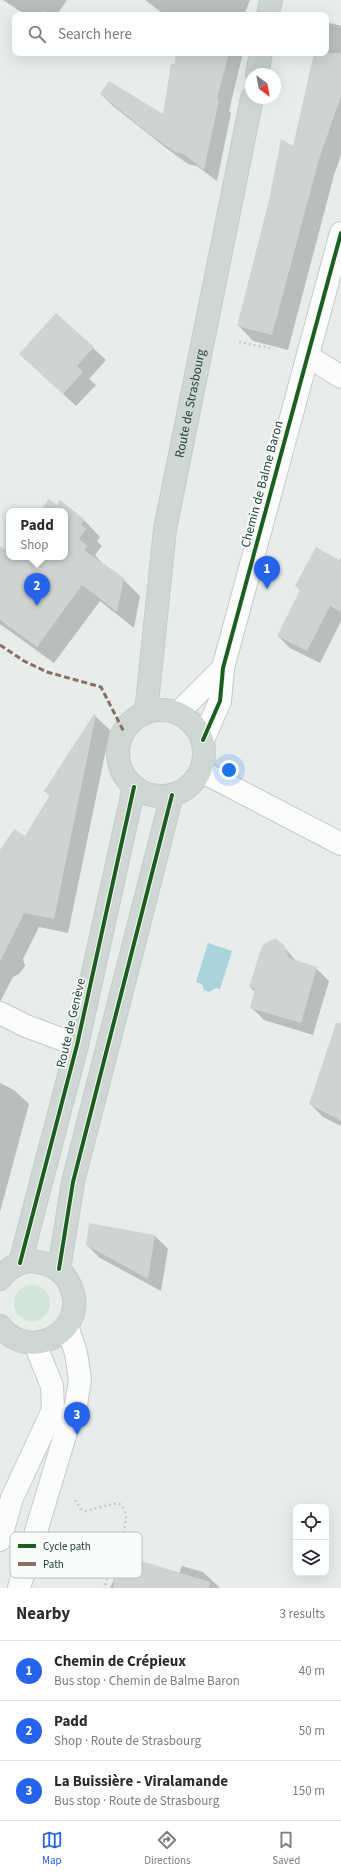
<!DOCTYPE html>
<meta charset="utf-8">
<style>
:root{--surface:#fff;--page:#f7f7f7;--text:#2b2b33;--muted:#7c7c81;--line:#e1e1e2;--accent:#2563eb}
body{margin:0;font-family:"Source Sans 3",sans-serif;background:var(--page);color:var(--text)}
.controls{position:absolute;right:12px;bottom:12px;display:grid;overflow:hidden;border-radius:8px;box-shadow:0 4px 16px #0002}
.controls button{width:36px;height:36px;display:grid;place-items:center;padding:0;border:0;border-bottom:1px solid var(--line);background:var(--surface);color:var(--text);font:20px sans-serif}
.compass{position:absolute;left:245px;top:68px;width:36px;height:36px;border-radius:50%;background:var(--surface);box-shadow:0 4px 16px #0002;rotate:148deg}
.you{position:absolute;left:229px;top:770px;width:14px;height:14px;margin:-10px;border:3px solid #fff;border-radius:50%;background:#1a73e8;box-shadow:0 0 0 6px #1a73e833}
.badge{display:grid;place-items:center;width:26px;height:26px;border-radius:50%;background:var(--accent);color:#fff;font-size:13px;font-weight:700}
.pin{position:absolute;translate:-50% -33px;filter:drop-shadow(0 1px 2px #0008)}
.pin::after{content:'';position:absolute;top:21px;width:14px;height:12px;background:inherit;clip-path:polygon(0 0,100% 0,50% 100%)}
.popup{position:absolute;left:6px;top:508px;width:62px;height:52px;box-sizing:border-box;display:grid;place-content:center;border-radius:8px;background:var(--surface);filter:drop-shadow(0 1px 3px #0005);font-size:13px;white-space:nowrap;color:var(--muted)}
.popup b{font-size:15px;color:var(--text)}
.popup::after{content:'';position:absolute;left:50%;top:100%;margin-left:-8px;border:8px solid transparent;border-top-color:var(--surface)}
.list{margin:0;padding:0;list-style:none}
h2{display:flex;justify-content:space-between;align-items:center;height:52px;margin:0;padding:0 16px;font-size:17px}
h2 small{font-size:13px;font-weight:400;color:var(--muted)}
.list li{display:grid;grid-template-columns:26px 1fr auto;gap:12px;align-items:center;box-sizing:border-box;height:60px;padding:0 16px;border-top:1px solid var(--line)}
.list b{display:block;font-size:15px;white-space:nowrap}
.list p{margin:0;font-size:13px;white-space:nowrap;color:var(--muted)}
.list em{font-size:13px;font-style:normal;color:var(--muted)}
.icon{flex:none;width:22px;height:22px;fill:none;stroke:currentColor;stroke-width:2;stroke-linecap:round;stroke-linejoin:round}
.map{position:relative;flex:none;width:341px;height:1588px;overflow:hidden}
.search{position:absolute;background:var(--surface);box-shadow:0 4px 16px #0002;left:12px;right:12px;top:12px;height:44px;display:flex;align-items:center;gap:10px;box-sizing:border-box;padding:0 14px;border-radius:8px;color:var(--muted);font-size:15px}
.sheet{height:232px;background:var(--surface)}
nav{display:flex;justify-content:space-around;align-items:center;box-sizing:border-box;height:56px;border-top:1px solid var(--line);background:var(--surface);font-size:11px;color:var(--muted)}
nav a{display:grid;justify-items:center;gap:2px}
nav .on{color:var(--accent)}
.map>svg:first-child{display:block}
</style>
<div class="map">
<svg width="341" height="1588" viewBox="0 0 341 1588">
<rect width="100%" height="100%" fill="#e8edeb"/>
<circle fill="#d1e6d8" cx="32" cy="1303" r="18"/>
<polygon fill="#a9d4db" points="208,943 232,951 220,989 216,988 209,992 204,990 202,984 196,982"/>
<g fill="#0003">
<polygon points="3,0 67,0 57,15 51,15 44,11 41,15 26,15"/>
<polygon points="145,0 250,0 244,15 165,15"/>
<polygon points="326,22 341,26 341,155 334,175 288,350 253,341 238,325 293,148 315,53 326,53"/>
<polygon points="177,53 238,53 242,57 229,111 231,113 217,181 197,166 188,164 166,148 113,106 101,94 163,116 176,66"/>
<polygon points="93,348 106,360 89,379 96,385 76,406 20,354"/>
<polygon points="60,502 84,520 100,537 97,541 102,546 95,555 103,564 103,565 123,579 140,596 134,628 100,601 54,663 0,624 0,547 9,554 9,557 65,557 65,511 42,511 57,506"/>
<polygon points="341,557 341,621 320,663 290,648 278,636 301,591 296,586 339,561"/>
<polygon points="95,716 110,730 68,933 39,927 23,959 25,966 19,974 13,977 0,1002 0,852 25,837 50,796 45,791"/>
<polygon points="283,946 297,962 316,968 329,981 313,1035 264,1020 251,1007 255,992 250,987"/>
<polygon points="341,1051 341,1126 323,1117 310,1104"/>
<polygon points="0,1083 14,1090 29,1104 0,1212"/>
<polygon points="155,1236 168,1249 161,1291 100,1258 87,1245"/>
<polygon points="182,1566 203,1572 220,1588 110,1588 117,1573 179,1574"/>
</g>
<g fill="#cfd4d2">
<polygon points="176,53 229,53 217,99 219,100 204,170 184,154 175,152 152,136 100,94 109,81 163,114 171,64 175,64"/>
<polygon points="314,53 341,53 341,96 319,159 272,335 237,326 268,204 281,139 293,146"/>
<polygon points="56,313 94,347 77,366 83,372 63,394 19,354"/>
<polygon points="49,499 57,505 60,500 84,519 81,524 86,529 79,539 88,546 84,550 124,578 117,612 82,585 37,647 0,620 0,546 9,552 9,557 65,557 65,511 40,511"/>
<polygon points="316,547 341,561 341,612 330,606 307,651 277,636 300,590 295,586"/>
<polygon points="94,714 96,715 54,919 24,913 0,962 0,850 14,829 25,836 50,795 44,791"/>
<polygon points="275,938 284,945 289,958 317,967 301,1023 250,1008 255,989 249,987 261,949 264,944"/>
<polygon points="336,1023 341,1023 341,1121 309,1104"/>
<polygon points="89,1223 155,1235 148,1279 86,1245"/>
<polygon points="122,1555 210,1582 209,1588 113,1588 119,1557 121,1557"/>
</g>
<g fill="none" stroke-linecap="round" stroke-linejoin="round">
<defs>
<g id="street">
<polyline points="308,356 341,377"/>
<polyline points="201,771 341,844"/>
<polyline points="0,1013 26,1026 77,1045"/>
</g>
<g id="secondary">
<polyline points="178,713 223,668"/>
<polyline points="203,740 220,701 223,668 341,233"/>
<polyline points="0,1540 12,1498 53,1410 52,1386 35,1344"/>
<polyline points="19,1588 66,1432 76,1405 80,1379 76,1353 67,1326"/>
</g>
<g id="primary">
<polyline points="268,15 271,0"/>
<polyline points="257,74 261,53"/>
<circle cx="161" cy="753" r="43"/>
<path id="s1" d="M146,713L165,529L252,98"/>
<polyline points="20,1263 77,1045 134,787"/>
<polyline points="59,1269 73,1182 172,795"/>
<path d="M0,1279C8,1267 23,1259 37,1262C52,1264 64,1271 70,1285C91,1329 31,1365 0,1326"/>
</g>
</defs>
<use href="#street" stroke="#c5cac8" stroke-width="24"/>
<use href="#secondary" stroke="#c3cbc8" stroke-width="24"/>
<use href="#primary" stroke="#c3ccc9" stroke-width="24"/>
<g stroke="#c3ccca" stroke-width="2.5" stroke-dasharray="2 3" stroke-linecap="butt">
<polyline points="239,342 274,349"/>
<path d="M75,1500L81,1509L86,1511L117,1503C123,1505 126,1512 126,1518C126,1533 109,1572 104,1588"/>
</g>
<use href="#street" stroke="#fcfcfc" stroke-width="22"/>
<use href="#secondary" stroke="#fcfcfc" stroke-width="22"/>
<use href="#primary" stroke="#cfd7d5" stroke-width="22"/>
<polyline stroke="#8d6e63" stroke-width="3" stroke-dasharray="6 3" stroke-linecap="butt" points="0,645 24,661 47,672 101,687 124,732"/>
<defs>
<g id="cycleway">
<polyline points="203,740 220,701 223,668 341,233"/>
<polyline points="20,1263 77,1045 134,787"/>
<polyline points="59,1269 73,1182 172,795"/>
</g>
</defs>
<use href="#cycleway" stroke="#f7fbf9" stroke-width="6"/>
<use href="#cycleway" stroke="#1b5e20" stroke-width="4"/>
</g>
<g text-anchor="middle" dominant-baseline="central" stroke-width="3.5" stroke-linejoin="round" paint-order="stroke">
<g font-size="13" fill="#24423a" stroke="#f7fbf9">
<text stroke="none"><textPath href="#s1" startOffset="313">Route de Strasbourg</textPath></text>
<text transform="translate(262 484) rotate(-75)">Chemin de Balme Baron</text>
<text transform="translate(71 1023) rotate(-77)">Route de Genève</text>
</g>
</g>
<rect x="10" y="1532" width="132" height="46" rx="6" fill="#f7fbf9" stroke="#b8c4c0" stroke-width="1"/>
<rect x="18" y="1544" width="18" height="4" fill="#1b5e20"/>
<rect x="18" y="1562" width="18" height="4" fill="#8d6e63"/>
<g font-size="11" fill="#24423a">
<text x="43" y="1550">Cycle path</text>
<text x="43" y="1568">Path</text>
</g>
</svg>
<div class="controls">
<button><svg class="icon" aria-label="locate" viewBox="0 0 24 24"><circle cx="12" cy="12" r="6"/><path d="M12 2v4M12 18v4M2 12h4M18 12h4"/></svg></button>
<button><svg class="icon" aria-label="layers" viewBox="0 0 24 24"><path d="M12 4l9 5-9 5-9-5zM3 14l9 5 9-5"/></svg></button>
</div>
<svg class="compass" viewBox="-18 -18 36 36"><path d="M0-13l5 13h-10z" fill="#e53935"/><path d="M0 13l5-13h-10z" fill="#7c7c81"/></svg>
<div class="you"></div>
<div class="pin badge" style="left:267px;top:589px">1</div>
<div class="pin badge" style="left:37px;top:606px">2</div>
<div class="popup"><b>Padd</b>Shop</div>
<div class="pin badge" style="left:77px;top:1435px">3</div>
<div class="search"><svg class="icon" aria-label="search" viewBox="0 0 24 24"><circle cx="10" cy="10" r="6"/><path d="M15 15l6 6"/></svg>Search here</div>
</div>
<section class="sheet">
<h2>Nearby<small>3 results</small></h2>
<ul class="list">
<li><span class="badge">1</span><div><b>Chemin de Crépieux</b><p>Bus stop · Chemin de Balme Baron</p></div><em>40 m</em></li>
<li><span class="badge">2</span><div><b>Padd</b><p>Shop · Route de Strasbourg</p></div><em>50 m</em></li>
<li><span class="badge">3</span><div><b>La Buissière - Viralamande</b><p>Bus stop · Route de Strasbourg</p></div><em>150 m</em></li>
</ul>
</section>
<nav>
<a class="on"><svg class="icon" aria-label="map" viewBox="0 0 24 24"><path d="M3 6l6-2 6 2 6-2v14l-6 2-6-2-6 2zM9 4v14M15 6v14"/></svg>Map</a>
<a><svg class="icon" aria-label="directions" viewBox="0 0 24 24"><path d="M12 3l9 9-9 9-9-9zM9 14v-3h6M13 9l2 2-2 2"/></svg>Directions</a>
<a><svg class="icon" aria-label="saved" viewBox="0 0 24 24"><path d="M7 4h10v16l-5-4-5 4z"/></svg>Saved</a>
</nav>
